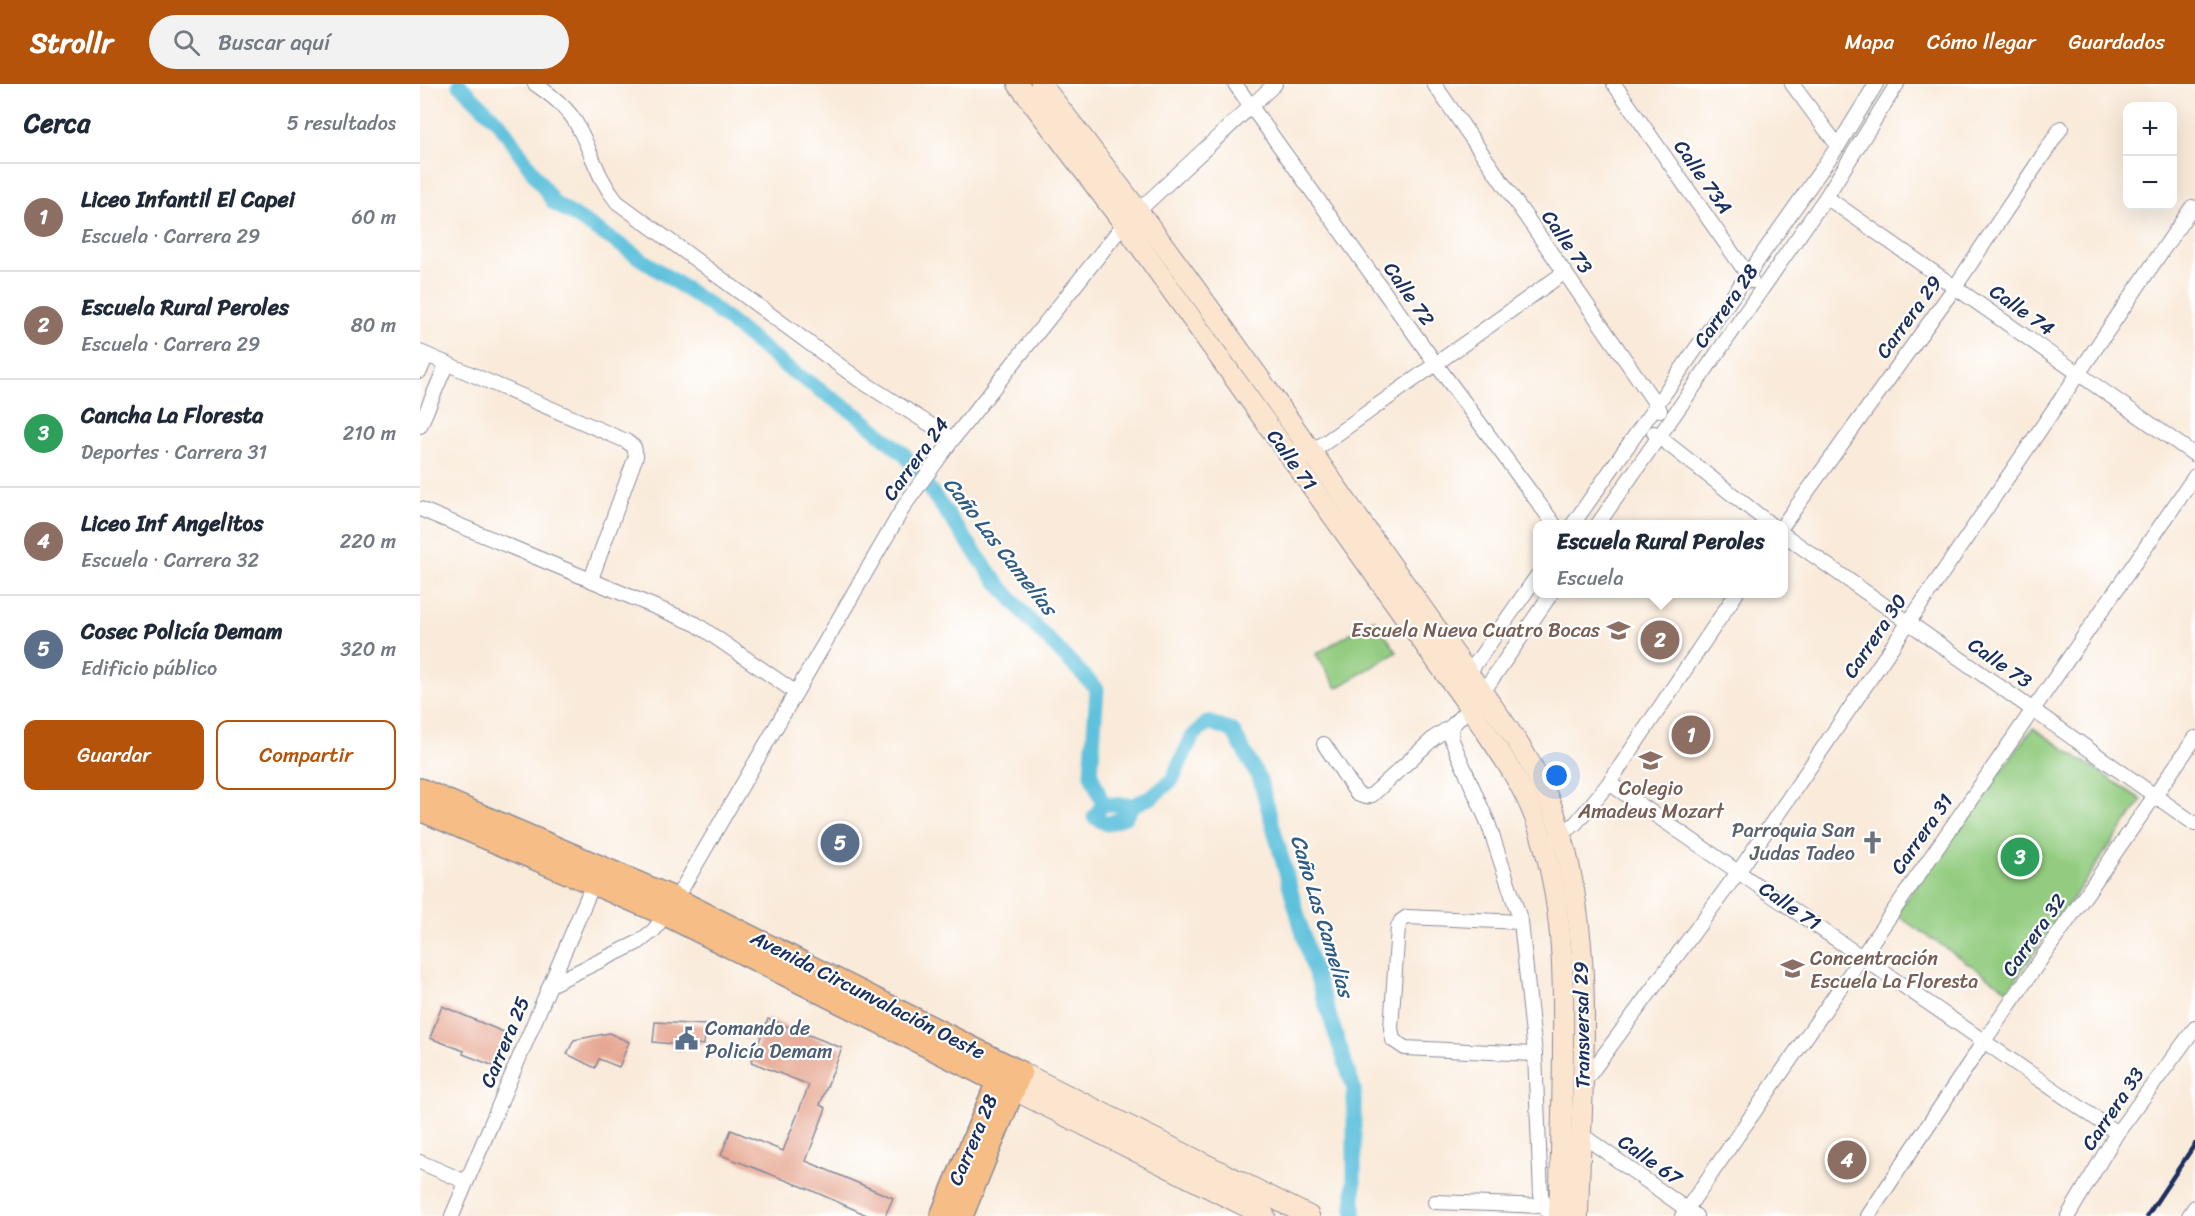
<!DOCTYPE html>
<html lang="es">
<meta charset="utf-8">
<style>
:root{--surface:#fff;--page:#f2f2f3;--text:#1f2937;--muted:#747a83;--line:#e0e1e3;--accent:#b45309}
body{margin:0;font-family:Sriracha,sans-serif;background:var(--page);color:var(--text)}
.controls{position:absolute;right:18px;top:18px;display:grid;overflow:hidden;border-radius:12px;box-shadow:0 6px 24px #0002}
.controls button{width:54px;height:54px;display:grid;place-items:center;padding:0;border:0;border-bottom:2px solid var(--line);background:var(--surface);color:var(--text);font:30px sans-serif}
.you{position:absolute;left:1137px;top:692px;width:21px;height:21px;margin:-15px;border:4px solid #fff;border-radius:50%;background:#1a73e8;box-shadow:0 0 0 9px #1a73e833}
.badge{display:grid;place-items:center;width:39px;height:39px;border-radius:50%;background:var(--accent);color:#fff;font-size:20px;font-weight:700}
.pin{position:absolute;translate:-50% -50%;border:3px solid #fff;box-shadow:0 2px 6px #0006}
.popup{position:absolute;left:1113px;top:436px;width:255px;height:78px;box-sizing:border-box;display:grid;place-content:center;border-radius:12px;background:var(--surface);filter:drop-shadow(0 2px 4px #0005);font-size:20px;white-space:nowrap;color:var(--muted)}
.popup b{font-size:22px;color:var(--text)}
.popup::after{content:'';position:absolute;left:50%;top:100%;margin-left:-12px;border:12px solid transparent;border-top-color:var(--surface)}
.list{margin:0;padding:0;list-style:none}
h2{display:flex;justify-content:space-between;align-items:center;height:78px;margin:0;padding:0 24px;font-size:26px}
h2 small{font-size:20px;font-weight:400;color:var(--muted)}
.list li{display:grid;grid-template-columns:39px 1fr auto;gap:18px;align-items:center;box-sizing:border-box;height:108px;padding:0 24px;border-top:2px solid var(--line)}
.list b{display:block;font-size:22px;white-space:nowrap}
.list p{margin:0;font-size:20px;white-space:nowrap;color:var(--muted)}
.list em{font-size:20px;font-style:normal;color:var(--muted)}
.actions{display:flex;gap:12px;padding:18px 24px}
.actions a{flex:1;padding:14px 0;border:2px solid var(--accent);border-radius:12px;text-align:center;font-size:21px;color:var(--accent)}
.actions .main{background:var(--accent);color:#fff}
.icon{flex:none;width:33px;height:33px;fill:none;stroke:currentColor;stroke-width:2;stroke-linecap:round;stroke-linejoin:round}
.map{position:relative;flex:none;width:1775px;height:1132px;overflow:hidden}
header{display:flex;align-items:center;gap:36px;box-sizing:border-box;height:84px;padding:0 30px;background:var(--accent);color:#fff}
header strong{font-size:28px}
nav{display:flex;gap:33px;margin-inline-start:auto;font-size:21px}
.search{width:420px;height:54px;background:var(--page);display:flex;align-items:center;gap:15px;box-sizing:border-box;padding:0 21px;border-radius:33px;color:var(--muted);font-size:22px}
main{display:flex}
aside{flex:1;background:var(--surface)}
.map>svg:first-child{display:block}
</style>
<header>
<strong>Strollr</strong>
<div class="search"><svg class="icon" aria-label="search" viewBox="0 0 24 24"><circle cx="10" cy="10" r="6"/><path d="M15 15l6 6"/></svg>Buscar aquí</div>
<nav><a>Mapa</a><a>Cómo llegar</a><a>Guardados</a></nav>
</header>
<main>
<aside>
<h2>Cerca<small>5 resultados</small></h2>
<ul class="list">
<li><span class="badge" style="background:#8d6e63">1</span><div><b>Liceo Infantil El Capei</b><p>Escuela · Carrera 29</p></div><em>60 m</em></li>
<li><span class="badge" style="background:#8d6e63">2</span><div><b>Escuela Rural Peroles</b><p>Escuela · Carrera 29</p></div><em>80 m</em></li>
<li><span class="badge" style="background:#2e9e5b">3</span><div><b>Cancha La Floresta</b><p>Deportes · Carrera 31</p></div><em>210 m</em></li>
<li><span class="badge" style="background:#8d6e63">4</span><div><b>Liceo Inf Angelitos</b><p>Escuela · Carrera 32</p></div><em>220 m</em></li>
<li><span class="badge" style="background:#5c6f8a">5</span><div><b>Cosec Policía Demam</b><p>Edificio público</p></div><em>320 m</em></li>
</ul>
<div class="actions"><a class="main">Guardar</a><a>Compartir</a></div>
</aside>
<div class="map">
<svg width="1775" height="1132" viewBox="0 0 1775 1132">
<rect width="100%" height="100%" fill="#fff"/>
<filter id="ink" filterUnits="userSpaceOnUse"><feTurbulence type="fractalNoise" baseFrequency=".0167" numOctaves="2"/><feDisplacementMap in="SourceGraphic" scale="12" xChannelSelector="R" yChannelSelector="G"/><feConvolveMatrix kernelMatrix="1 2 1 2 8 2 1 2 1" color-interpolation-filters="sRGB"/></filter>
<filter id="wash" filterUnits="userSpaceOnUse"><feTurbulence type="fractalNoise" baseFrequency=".008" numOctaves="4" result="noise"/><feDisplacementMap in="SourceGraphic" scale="24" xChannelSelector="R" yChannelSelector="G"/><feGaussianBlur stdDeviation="1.35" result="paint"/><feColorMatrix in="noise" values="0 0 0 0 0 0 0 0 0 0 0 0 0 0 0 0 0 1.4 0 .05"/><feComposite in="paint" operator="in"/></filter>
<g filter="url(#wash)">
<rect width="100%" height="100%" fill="#f9ead9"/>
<g fill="#93cc80" stroke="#577e6f" stroke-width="1.5">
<polygon points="954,535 977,568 917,604 896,570"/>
<polygon points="1613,644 1722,716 1588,906 1475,830"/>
</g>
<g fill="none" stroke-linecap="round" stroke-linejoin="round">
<g stroke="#5ec1dc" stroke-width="15">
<polyline points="39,0 80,40 134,119 193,156 288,220 366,283 440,333 485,371 572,492 612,539 677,605 671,690 683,720 713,721 732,713 752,696 772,653 788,638 813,647 840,696 888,868 934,1005 934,1132"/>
<polyline points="683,720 674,733 687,740 705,733 713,721"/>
</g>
</g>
<g id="blocks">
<g fill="#e7a893">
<polygon points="22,922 88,950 74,982 43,970 44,967 10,954"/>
<polygon points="348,935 422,964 400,1021 406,1024 386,1077 473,1114 465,1132 449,1132 386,1104 301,1071 311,1046 363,1067 389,1001 331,978"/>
<polygon points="235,938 286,941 284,961 266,959 266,967 253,966 253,960 233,958"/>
<polygon points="189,949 209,958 199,983 179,975 175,984 147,970 154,956"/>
</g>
</g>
</g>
<g filter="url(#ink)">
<use href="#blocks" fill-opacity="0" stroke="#8a8c9c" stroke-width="1.5"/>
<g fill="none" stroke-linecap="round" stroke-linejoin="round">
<defs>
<g id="street">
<path d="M115,0C130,10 147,23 156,39C172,67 176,92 197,118L438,295L533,355"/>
<polyline points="815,0 1016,280 1134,440"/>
<polyline points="1014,0 1240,326"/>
<polyline points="1194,0 1332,197"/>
<polyline points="1372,0 1418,62"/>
<polyline points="1406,113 1775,371"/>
<polyline points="0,268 206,357 214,363 216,372 171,495"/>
<polyline points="0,287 7,271"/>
<polyline points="0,342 27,279"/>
<polyline points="1234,349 1350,440"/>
<polyline points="875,380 1145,188"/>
<polyline points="0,425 276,540 375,608"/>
<polyline points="1153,440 1418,62 1456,0"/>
<polyline points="1178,440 1406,113 1477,0"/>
<polyline points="1363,441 1535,203 1641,44"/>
<polyline points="1363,450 1775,740"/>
<polyline points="1044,596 1117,492"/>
<polyline points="904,660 937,710 945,713 952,711 1015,653 1032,642"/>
<polyline points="1189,699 1697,1049"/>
<polyline points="1135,756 1156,739 1189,699 1316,510"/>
<polyline points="1101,838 987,833 981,837 978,843 971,944 973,956 985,964 1115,970"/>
<polyline points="130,901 219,858 234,846 256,815 486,419 533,355 704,140 855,0"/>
<polyline points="1164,998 1319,787 1772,123"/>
<polyline points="1162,1051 1276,1132"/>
<polyline points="0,1078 46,1098"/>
<polyline points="1015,1118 1124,1122"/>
<polyline points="32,1132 173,800"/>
<polyline points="1129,1132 1121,1111 1115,970 1101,838 1068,739 1031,654 1032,642 1063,608 1131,510"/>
<polyline points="1262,1132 1775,392"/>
<polyline points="1448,1132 1564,957 1775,654"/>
<polyline points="1648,1132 1697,1049 1775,944"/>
<polyline points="1769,1132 1775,1123"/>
</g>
<g id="secondary">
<path d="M598,0L704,140L1050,624C1073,659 1100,694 1115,734C1141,805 1144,879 1143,954C1143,1013 1141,1073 1139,1132"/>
<path d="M621,0C653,41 685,82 716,124C808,246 894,372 982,496C1004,526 1025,557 1046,586C1084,638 1123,687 1141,749C1177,873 1161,1005 1158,1132"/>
<polyline points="601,988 889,1132"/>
<polyline points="594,1006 845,1132"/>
</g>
<g id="primary">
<polyline points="0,705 256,815 601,988 542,1132"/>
<polyline points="0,726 246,831 594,1006"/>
<polyline points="521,1132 582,986"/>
</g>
</defs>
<use href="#street" stroke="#8a8c9c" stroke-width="16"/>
<use href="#secondary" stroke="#8a8c9c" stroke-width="22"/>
<use href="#primary" stroke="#8a8c9c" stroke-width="24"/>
<use href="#street" stroke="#fff" stroke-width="14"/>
<use href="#secondary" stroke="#fbe5cf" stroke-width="20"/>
<use href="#primary" stroke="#f6be86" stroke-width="21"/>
<polyline stroke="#1b2f5e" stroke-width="4.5" points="1727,1132 1775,1060"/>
</g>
</g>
<defs>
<symbol id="school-bare" viewBox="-9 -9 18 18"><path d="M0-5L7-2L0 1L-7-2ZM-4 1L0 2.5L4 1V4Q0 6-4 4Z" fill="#8d6e63" stroke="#fff" stroke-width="2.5" paint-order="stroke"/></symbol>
<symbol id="church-bare" viewBox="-9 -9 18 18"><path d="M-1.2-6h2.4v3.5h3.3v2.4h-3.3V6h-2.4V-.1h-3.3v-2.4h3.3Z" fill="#6b7280" stroke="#fff" stroke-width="2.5" paint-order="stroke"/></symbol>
<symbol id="civic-bare" viewBox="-9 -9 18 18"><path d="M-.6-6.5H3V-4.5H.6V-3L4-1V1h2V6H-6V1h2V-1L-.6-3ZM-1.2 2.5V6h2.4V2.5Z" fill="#5c6f8a" stroke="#fff" stroke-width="2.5" paint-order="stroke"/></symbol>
</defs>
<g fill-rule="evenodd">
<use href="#school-bare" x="1182" y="530" width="33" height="33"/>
<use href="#school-bare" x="1214" y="660" width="33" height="33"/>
<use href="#church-bare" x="1436" y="742" width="33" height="33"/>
<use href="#school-bare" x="1356" y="868" width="33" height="33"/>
<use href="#civic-bare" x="250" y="938" width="33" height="33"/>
</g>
<g text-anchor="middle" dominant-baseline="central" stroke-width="4.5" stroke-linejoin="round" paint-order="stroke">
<g font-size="20" fill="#1b2f5e" stroke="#fff">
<text transform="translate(1283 93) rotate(55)">Calle 73A</text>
<text transform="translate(1147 158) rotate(55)">Calle 73</text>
<text transform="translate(989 210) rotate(55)">Calle 72</text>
<text transform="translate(1306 222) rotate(-55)">Carrera 28</text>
<text transform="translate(1602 226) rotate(35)">Calle 74</text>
<text transform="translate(1489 233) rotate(-54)">Carrera 29</text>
<text transform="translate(496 375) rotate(-54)">Carrera 24</text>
<text transform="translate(872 376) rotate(54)">Calle 71</text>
<text transform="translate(1455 552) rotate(-56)">Carrera 30</text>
<text transform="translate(1580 579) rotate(35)">Calle 73</text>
<text transform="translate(1502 750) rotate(-55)">Carrera 31</text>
<text transform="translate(1370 822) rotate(35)">Calle 71</text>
<text transform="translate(1614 851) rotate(-55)">Carrera 32</text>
<text transform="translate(448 911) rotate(27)">Avenida Circunvalación Oeste</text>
<text transform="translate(1162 941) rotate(-91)">Transversal 29</text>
<text transform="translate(85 958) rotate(-67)">Carrera 25</text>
<text transform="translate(1693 1025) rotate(-56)">Carrera 33</text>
<text transform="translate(553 1056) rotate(-67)">Carrera 28</text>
<text transform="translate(1230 1076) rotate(35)">Calle 67</text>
</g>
<g font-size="20" fill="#785e54" stroke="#fff" text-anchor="end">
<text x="1180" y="546">Escuela Nueva Cuatro Bocas</text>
<text x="1231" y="704" text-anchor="middle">Colegio<tspan x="1231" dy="23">Amadeus Mozart</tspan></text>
<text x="1390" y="874" text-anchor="start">Concentración<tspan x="1390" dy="23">Escuela La Floresta</tspan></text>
</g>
<g font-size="20" fill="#5b616d" stroke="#fff" text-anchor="end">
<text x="1435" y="746">Parroquia San<tspan x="1435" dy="23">Judas Tadeo</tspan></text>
</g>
<g font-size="20" fill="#4e5e75" stroke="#fff" text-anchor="start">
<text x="285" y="944">Comando de<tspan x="285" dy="23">Policía Demam</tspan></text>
</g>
<g font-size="21" font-style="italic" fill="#2f5b84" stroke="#fff">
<text transform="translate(580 462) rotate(52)">Caño Las Camelias</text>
<text transform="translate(902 832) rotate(73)">Caño Las Camelias</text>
</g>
</g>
</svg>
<div class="controls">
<button>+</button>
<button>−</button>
</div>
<div class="you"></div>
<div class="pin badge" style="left:1271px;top:651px;background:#8d6e63">1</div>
<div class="pin badge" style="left:1240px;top:556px;background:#8d6e63">2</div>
<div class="popup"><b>Escuela Rural Peroles</b>Escuela</div>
<div class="pin badge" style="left:1600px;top:773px;background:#2e9e5b">3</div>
<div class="pin badge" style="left:1427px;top:1076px;background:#8d6e63">4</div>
<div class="pin badge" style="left:420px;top:759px;background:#5c6f8a">5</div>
</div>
</main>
